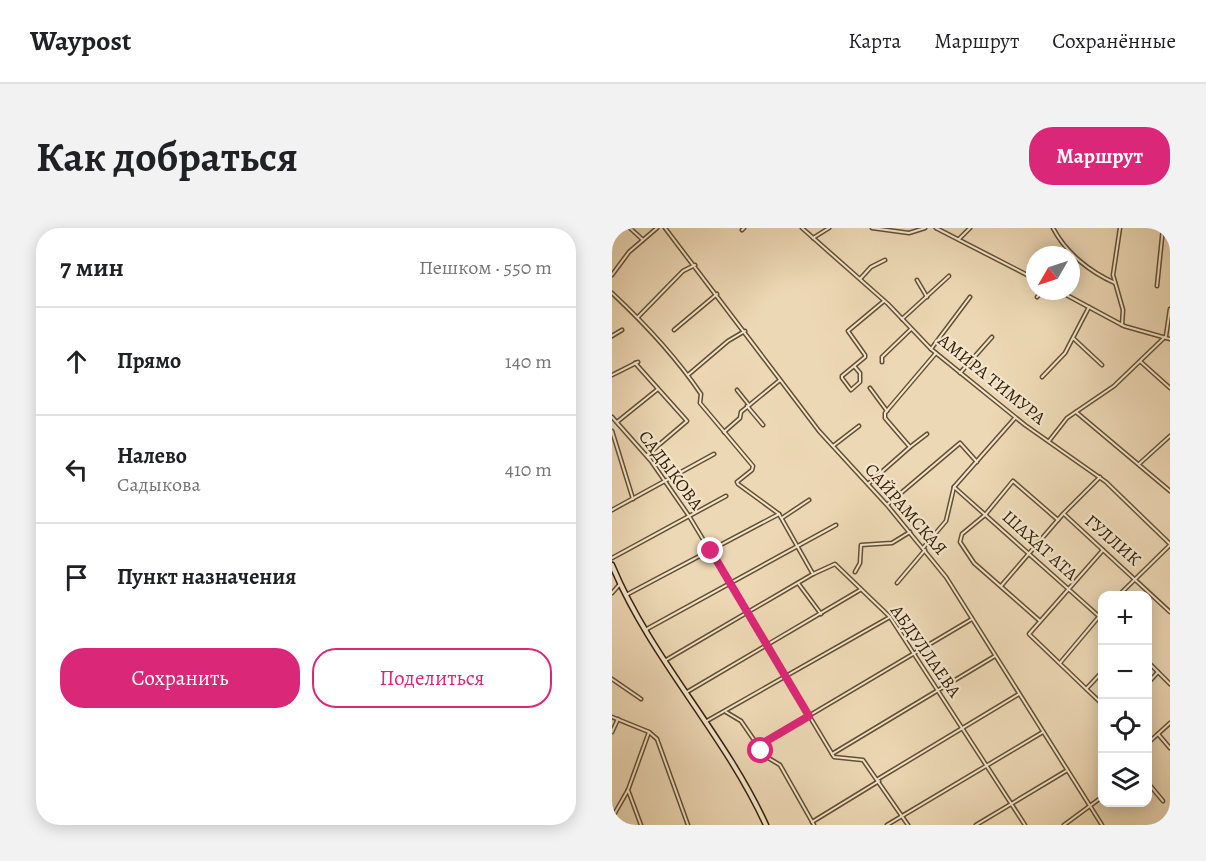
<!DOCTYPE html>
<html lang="ru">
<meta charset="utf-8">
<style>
:root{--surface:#fff;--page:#f2f2f2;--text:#202124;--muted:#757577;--line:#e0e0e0;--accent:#db2777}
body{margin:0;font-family:Alegreya,serif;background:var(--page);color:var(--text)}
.controls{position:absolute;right:18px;bottom:18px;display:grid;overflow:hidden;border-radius:12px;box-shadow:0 3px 15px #0003}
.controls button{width:54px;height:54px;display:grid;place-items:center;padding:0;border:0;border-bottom:2px solid var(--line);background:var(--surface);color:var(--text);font:30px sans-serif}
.compass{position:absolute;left:414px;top:18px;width:54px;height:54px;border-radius:50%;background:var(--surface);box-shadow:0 3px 15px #0003;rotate:231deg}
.stop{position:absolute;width:18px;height:18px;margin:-14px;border:4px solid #db2777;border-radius:50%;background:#fff}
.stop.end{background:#db2777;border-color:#fff;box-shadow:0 2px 6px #0008}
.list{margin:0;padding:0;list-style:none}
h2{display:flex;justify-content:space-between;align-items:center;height:78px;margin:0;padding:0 24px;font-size:26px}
h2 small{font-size:20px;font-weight:400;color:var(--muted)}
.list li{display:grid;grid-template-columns:39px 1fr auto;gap:18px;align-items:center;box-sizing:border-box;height:108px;padding:0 24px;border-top:2px solid var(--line)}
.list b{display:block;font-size:22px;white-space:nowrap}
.list p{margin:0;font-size:20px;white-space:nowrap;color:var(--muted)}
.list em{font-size:20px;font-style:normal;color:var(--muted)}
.actions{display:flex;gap:12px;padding:18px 24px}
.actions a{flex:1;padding:14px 0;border:2px solid var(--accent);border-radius:24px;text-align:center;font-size:21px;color:var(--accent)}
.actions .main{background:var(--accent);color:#fff}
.icon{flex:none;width:33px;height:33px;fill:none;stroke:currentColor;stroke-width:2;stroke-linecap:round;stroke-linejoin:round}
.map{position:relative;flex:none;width:558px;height:597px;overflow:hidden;border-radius:24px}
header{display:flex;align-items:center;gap:36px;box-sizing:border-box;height:84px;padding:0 30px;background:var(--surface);border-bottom:2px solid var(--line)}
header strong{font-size:28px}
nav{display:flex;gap:33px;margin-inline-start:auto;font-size:21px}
.intro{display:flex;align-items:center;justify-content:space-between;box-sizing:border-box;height:144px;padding:0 36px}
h1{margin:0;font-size:42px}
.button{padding:15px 27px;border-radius:24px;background:var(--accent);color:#fff;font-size:21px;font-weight:700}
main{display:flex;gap:36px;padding:0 36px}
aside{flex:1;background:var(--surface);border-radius:24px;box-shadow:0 3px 15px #0003}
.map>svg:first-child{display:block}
</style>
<header>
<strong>Waypost</strong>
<nav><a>Карта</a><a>Маршрут</a><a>Сохранённые</a></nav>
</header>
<div class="intro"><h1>Как добраться</h1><a class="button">Маршрут</a></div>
<main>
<aside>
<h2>7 мин<small>Пешком · 550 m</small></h2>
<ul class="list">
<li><svg class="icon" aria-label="ahead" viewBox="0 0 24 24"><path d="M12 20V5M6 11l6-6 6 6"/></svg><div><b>Прямо</b></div><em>140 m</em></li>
<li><svg class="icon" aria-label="left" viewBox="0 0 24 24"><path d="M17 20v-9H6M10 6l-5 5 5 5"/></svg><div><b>Налево</b><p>Садыкова</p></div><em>410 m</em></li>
<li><svg class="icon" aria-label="arrive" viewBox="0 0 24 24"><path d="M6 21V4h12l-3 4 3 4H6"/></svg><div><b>Пункт назначения</b></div></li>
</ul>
<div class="actions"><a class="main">Сохранить</a><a>Поделиться</a></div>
</aside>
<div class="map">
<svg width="558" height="597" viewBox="0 0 558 597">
<rect width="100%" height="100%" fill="#edd8b5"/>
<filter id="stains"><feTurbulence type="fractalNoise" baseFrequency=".00333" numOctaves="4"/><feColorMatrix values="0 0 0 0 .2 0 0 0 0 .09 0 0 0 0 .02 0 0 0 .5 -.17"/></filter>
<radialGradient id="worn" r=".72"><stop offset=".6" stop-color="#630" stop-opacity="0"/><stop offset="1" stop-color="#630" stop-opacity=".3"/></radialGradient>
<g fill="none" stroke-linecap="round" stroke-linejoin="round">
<defs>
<g id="minor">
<polyline points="18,0 31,12"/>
<polyline points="53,0 207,203 275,277 334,349 490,597"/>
<polyline points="190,0 276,76 319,121 413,197 494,254 558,316"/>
<polyline points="260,0 297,5 313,0"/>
<polyline points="324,0 423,51"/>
<path d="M441,0C454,25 478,44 503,55"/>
<polyline points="508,0 501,47 511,82 510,97"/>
<polyline points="130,2 132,0"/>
<polyline points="201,10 217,0"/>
<polyline points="347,11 358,0"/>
<polyline points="0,47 17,24 45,0"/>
<polyline points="248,51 259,39 273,32"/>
<polyline points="305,52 315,69"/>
<polyline points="545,58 551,0"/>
<polyline points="447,63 512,98 558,111"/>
<path d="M0,65C32,95 64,129 89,166L88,175L141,238L140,242L125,254L126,256L167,286L201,346L223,336L278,389L413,597"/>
<polyline points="425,69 431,63"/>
<polyline points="26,89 71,43 83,37"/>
<polyline points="290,91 337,48"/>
<polyline points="62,102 105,66"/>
<polyline points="0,108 10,102"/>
<polyline points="461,110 490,137"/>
<polyline points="319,121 358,69"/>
<polyline points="270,134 270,129 299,101"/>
<polyline points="529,134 558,160"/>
<polyline points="23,135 75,193 35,227"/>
<polyline points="242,138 248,145 248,154 239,162 230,150 230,148 253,129 253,127 236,103 272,73"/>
<polyline points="348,145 380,109"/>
<polyline points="0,147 26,134"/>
<polyline points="76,147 116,113 133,103"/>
<polyline points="430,149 453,125 477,79"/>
<polyline points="258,160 275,183"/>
<polyline points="125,162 137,177"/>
<polyline points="135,178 151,197"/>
<polyline points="464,184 558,263"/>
<polyline points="0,189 39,233 77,288 222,529 251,532 296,597"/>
<polyline points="5,194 46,161"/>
<polyline points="0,203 21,271"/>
<polyline points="112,204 128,190 129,184 168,152"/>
<polyline points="437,213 455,190 502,158 554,108 558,81"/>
<polyline points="221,218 247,198"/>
<polyline points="298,219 315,206"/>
<polyline points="527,236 558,208"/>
<polyline points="256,256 298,219 273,190 273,185 324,125"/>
<polyline points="342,259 490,391"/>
<polyline points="276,276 348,215 365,234"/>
<polyline points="0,282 102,226"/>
<polyline points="452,286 558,384"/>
<polyline points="170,290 197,272"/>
<polyline points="311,320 334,293 342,259 403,190"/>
<polyline points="0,330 114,268"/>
<polyline points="243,344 248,335 249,317 280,315 298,304"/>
<polyline points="186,355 209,386"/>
<polyline points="285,355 313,322"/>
<polyline points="389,358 451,286 488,249"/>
<polyline points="0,365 8,356"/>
<polyline points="14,367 167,286"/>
<polyline points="506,368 558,317"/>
<polyline points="428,393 362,335 348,314 350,306 373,287 401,253 446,292"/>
<polyline points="33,402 224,297"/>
<polyline points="54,432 201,346"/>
<polyline points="536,434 558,456"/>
<polyline points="448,435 490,385"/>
<polyline points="0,451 29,471"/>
<polyline points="536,455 546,444"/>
<polyline points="475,460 490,444"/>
<polyline points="75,464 248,362"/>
<polyline points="490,476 417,406 491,322"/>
<polyline points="114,484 129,493 153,528 168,537 202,597"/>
<polyline points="0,489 37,504 45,511 76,597"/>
<polyline points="93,494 278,389"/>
<polyline points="0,504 6,491"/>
<polyline points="546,506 558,520"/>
<polyline points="536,515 558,495"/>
<polyline points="146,518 360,391"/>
<polyline points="220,526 383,428"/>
<polyline points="266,551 407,466"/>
<polyline points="536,555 551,573"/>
<polyline points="16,562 29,597"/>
<polyline points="0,590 16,562 37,504"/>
<polyline points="200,594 267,553"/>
<polyline points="275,597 431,504"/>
<polyline points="364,597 454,543"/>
<polyline points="452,597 490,569"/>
<polyline points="548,597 558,589"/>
</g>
<path id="secondary" d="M0,337C39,431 112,505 154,597"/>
</defs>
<use href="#minor" stroke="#635032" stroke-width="5"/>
<use href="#secondary" stroke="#352207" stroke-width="7"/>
<use href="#minor" stroke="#f3e6cf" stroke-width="2"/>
<use href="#secondary" stroke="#f3e6cf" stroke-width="4"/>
</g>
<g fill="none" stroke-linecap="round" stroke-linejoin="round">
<polyline stroke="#db2777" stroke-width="8" points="99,323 197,488 146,518 149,523"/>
</g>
<g text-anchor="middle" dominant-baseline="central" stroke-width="4.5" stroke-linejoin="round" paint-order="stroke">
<g font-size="18" fill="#352207" stroke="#f3e6cf">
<text transform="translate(380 151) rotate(39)">АМИРА ТИМУРА</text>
<text transform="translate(59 242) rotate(53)">САДЫКОВА</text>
<text transform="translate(294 281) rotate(49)">САЙРАМСКАЯ</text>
<text transform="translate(501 312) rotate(41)">ГУЛЛИК</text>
<text transform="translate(428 317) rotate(42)">ШАХАТ АТА</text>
<text transform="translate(314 423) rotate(55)">АБДУЛЛАЕВА</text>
</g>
</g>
<rect width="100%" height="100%" filter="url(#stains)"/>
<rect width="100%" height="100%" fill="url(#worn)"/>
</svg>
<div class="controls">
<button>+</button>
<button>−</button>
<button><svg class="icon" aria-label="locate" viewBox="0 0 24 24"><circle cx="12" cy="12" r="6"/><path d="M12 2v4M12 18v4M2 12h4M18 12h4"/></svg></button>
<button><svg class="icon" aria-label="layers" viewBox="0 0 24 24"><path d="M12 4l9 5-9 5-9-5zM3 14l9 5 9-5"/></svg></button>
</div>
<svg class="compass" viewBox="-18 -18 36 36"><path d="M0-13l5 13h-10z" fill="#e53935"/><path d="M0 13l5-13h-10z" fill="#757577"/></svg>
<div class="stop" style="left:149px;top:523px"></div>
<div class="stop end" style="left:99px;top:323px"></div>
</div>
</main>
